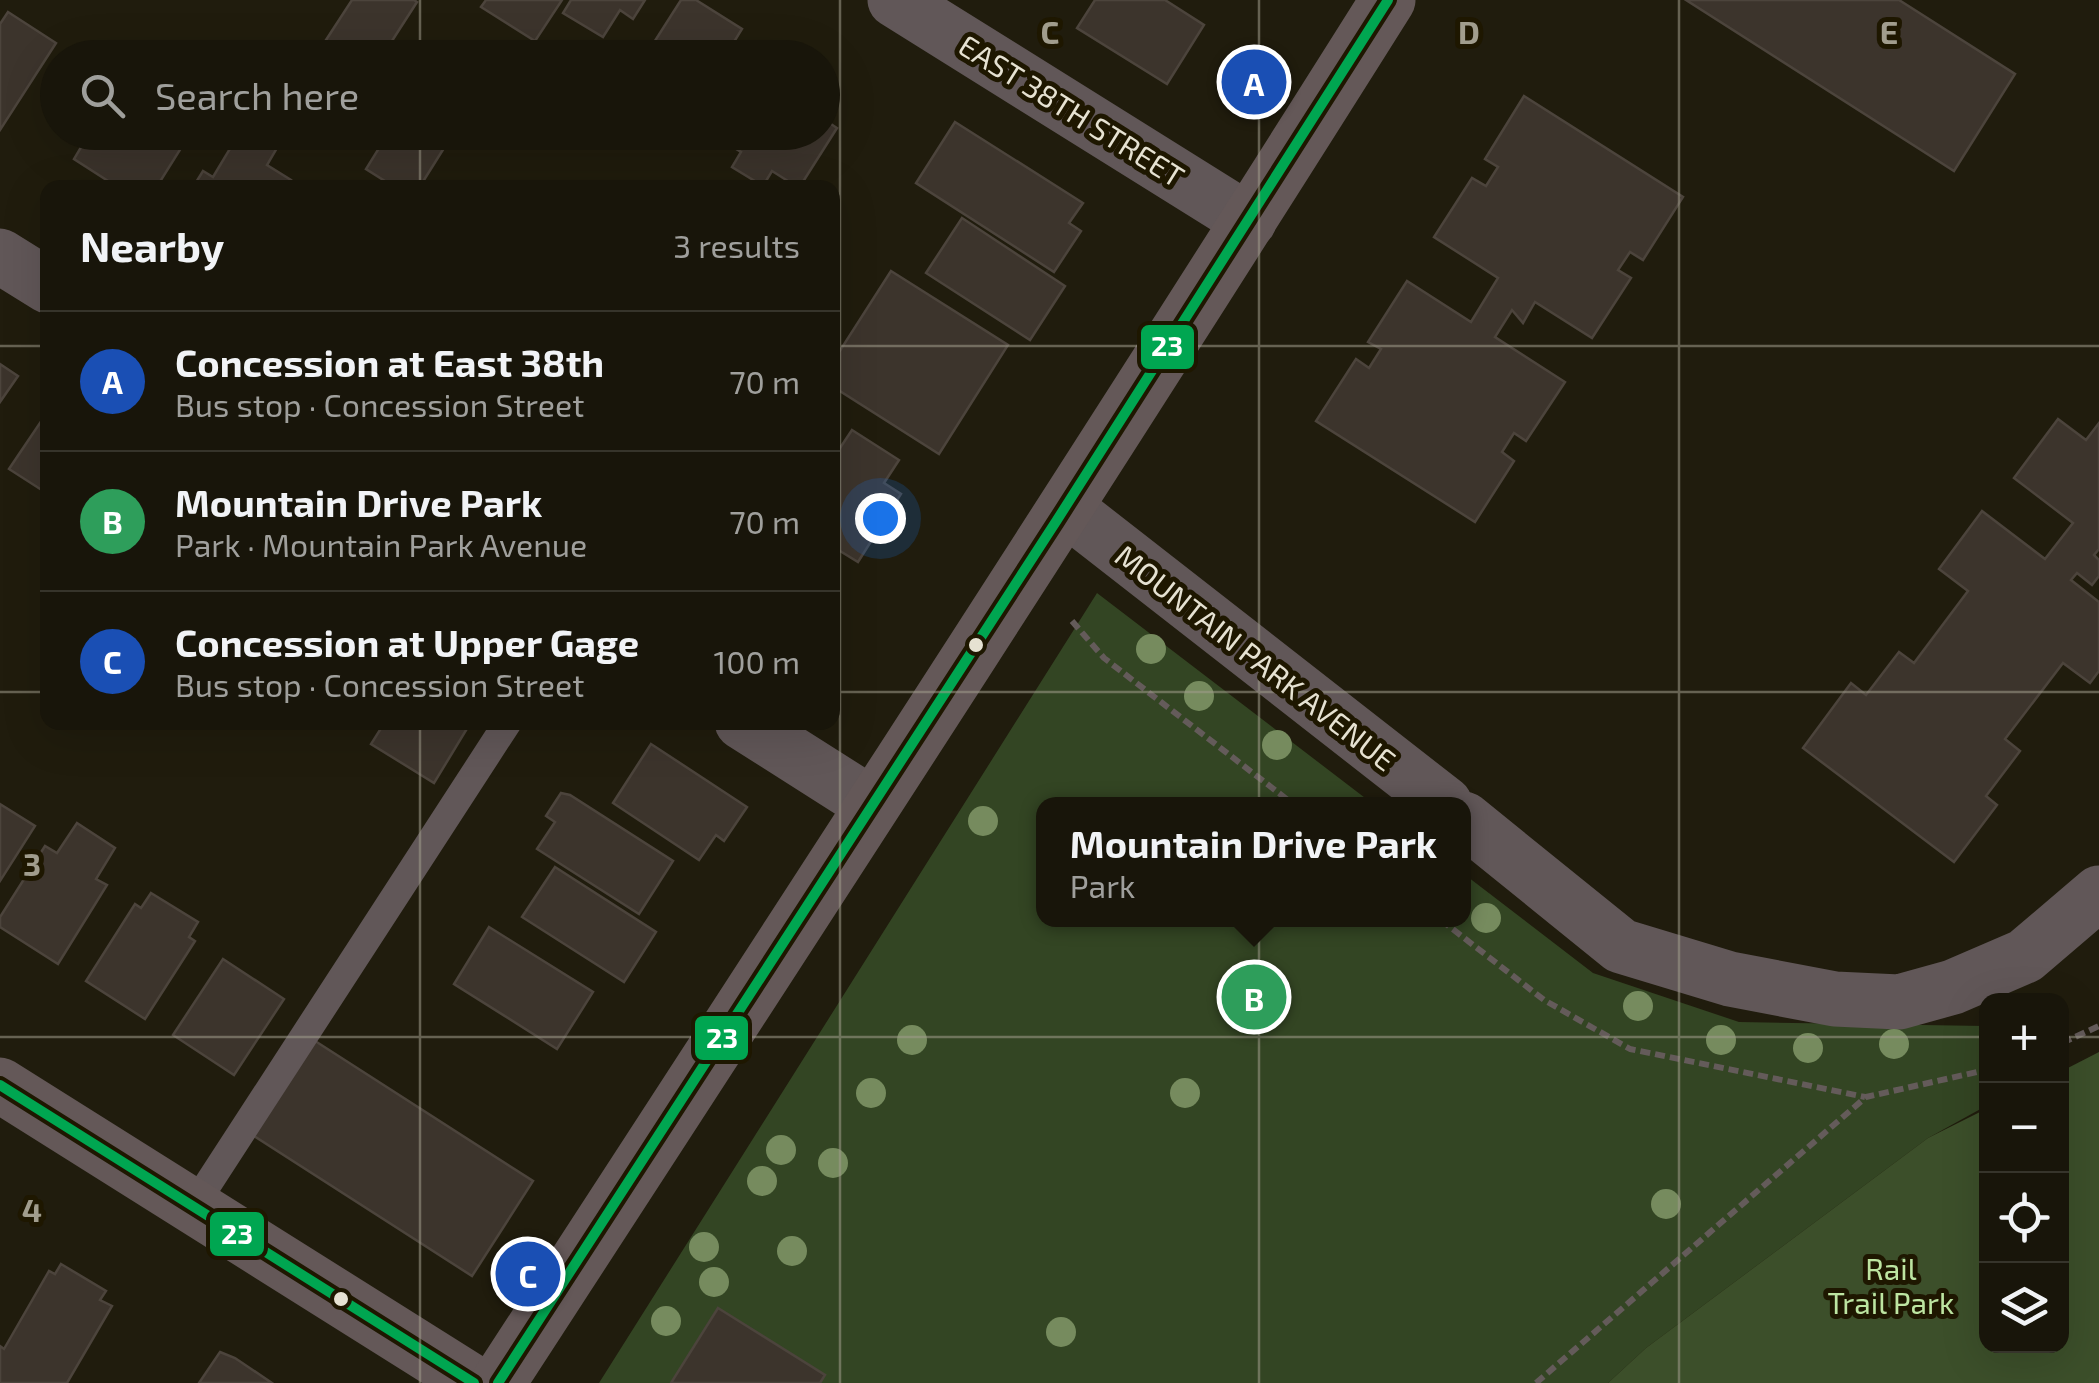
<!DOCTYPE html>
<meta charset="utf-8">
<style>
:root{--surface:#18150a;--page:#252218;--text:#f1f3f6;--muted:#9f9f9c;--line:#36342b;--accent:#0b8043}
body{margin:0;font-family:"Exo 2",sans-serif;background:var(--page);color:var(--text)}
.controls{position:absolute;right:30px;bottom:30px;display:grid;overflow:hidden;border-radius:20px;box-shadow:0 10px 40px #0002}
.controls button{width:90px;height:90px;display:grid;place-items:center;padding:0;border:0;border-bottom:2px solid var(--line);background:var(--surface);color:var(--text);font:50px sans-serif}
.you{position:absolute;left:880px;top:518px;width:35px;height:35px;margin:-25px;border:8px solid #fff;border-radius:50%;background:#1a73e8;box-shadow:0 0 0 15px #1a73e833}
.badge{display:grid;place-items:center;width:65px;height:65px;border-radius:50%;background:var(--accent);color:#fff;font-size:32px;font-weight:700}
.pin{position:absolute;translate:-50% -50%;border:5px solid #fff;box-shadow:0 2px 10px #0006}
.popup{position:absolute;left:1036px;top:797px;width:435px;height:130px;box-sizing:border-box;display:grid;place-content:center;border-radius:20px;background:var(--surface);filter:drop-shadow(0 2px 8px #0005);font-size:32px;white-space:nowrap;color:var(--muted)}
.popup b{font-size:38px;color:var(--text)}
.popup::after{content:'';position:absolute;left:50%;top:100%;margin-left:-20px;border:20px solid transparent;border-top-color:var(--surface)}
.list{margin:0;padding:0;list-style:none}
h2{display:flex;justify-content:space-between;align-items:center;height:130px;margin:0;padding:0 40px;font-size:42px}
h2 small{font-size:32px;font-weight:400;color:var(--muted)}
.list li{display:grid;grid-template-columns:65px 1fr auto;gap:30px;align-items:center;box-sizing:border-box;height:140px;padding:0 40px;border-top:2px solid var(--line)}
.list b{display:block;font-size:38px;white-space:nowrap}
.list p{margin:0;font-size:32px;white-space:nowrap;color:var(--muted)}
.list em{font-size:32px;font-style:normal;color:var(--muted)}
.icon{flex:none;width:55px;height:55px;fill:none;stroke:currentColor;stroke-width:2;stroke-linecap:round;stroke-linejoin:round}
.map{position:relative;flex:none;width:2099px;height:1383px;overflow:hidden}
.search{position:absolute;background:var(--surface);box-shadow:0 10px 40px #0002;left:40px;top:40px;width:800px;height:110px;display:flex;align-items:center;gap:25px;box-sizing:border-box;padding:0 35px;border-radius:55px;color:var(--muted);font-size:38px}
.panel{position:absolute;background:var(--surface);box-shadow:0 10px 40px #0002;left:40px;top:180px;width:800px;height:550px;border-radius:20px}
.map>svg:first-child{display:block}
</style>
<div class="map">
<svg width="2099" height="1383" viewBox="0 0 2099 1383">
<rect width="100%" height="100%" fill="#201c0d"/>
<polygon fill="#334523" points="1097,593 1373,804 1044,804 1044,920 1464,920 1464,874 1593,973 1739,1022 1986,1026 1986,1106 1928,1138 1646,1348 1608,1383 599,1383"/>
<polygon fill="#3c4f2a" points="2099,1052 2099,1383 1608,1383 1646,1348 1928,1138 1986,1109 1986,1346 2062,1346 2062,1071"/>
<g fill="#3c342c" stroke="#4c443c" stroke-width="2.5">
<polygon points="352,0 414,0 417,2 381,58 353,58 326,40"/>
<polygon points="486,0 562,0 535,41 481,7"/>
<polygon points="571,0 645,0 633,19 620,10 603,37 563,13"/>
<polygon points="681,0 696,0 742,29 724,58 644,58"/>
<polygon points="1095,0 1165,0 1204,25 1167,84 1077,28"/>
<polygon points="1686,0 1899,0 2015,74 1954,171"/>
<polygon points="8,12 56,43 0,130 0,24"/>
<polygon points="1524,96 1683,197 1643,260 1630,252 1618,270 1631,278 1592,338 1535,302 1523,323 1512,310 1495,337 1565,382 1526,441 1514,433 1502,452 1514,461 1475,522 1316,421 1356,359 1369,368 1381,349 1368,342 1407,281 1471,322 1498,278 1434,237 1472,178 1486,186 1498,167 1485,159"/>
<polygon points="822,118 837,128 799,188 772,171 763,186 732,167 741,152 720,139 724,132 822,132"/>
<polygon points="955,122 1083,203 1069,223 1081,231 1054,272 916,183"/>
<polygon points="90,132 162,132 183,145 156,188 119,188 74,159"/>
<polygon points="240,132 253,132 277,148 267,165 291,180 287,188 201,188 195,184 203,171 213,177"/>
<polygon points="389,132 437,132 449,140 419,188 396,188 366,169"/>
<polygon points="962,218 1065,286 1030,340 926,273"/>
<polygon points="891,271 1008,345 939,454 832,386 832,363"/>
<polygon points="0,364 18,376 0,402"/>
<polygon points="48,411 48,494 9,469"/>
<polygon points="2058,419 2086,440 2099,423 2099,549 2094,555 2099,560 2099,576 2092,585 2077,573 2071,580 2099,602 2099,671 2090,683 2063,663 2005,739 2020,751 1986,796 1997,805 1954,862 1803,748 1851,683 1866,695 1899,652 1914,663 1968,591 1939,569 1982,511 2045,559 2073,523 2014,478"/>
<polygon points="852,430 899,460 884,483 901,494 858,562 832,546 832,460"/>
<polygon points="385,722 471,722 434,783 371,744"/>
<polygon points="651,744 747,807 724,841 716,835 699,860 613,803"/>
<polygon points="561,793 570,795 673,861 639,914 537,849 555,822 546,816"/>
<polygon points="0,804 35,826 0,881"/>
<polygon points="77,823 115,848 96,879 107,885 58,964 0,927 0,917 45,846 57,853"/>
<polygon points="555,867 656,932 624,982 522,917"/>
<polygon points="151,893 198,922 189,937 195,941 145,1019 86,981 135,904 141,908"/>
<polygon points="489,927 593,992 557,1049 454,984"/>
<polygon points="223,959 284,999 234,1075 173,1035"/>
<polygon points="312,1039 533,1181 472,1276 251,1134"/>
<polygon points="61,1264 106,1291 100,1300 112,1306 67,1383 0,1383 0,1346 4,1349 49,1271 55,1274"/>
<polygon points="718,1308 825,1375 820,1383 671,1383"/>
<polygon points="220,1352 235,1358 272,1383 199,1383"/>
</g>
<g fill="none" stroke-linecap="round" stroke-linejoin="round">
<g stroke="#645b5a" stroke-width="6" stroke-dasharray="10 5" stroke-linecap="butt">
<polyline points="1072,621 1104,658 1293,804"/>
<polyline points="1441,920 1544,1000 1630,1049 1865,1097"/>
<polyline points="2062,1043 2099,1026"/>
<polyline points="1536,1383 1866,1097 1986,1070"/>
</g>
<polyline stroke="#615758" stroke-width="28" points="193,1207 508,722"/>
<g stroke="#615758" stroke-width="55">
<polyline points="895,0 1249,221"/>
<polyline points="0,256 48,286"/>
<polyline points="1067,509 1445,804"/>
<polyline points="742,722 871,804"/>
<polyline points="1464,819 1621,946 1730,979 1835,999 1899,1002 1953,987 2025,956 2099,893"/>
</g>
<g stroke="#645858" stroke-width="55">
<polyline points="0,1085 474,1383"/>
<path d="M498,1383C797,923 1096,464 1388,0"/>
</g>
<defs>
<g id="bus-1">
<polyline points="0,1085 474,1383"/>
<polyline points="498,1383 1057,520 1388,0"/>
</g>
</defs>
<use href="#bus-1" stroke="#1e1700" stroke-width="18"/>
<use href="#bus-1" stroke="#00a651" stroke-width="10"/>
</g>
<g fill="#768b5e">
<circle cx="1151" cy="649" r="15"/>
<circle cx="1199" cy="696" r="15"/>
<circle cx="1277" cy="745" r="15"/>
<circle cx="983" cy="821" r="15"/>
<circle cx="1486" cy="918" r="15"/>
<circle cx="1638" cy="1006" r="15"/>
<circle cx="912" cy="1040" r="15"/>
<circle cx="1721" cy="1040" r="15"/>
<circle cx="1894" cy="1044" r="15"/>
<circle cx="1808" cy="1048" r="15"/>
<circle cx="871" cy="1093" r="15"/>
<circle cx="1185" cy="1093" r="15"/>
<circle cx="781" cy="1150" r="15"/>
<circle cx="833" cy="1163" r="15"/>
<circle cx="762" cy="1181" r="15"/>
<circle cx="1666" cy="1204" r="15"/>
<circle cx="704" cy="1247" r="15"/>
<circle cx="792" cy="1251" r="15"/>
<circle cx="714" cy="1282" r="15"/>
<circle cx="666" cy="1321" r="15"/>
<circle cx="1061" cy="1332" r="15"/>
</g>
<path fill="none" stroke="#a19d8d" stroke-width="2.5" stroke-opacity="0.55" d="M420,0V58M840,0V1383M1259,0V1383M1679,0V1383M420,132V188M0,346H48M832,346H2099M0,692H48M832,692H2099M420,722V1383M0,1037H1986M2062,1037H2099"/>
<g fill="#e6e2d2" stroke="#1e1700" stroke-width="4">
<circle cx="976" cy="645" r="9"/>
<circle cx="341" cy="1299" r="9"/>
</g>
<g text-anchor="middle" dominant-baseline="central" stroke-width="10" stroke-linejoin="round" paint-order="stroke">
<g font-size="30" fill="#e6e2d2" stroke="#1e1700">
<text transform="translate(1072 110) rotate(32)">EAST 38TH STREET</text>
<text transform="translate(1256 657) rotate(38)">MOUNTAIN PARK AVENUE</text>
</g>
<g font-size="30" fill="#bde5a1" stroke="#1e1700">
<text x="1891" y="1268">Rail<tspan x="1891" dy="34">Trail Park</tspan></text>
</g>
</g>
<g font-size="32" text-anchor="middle" font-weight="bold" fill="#a19d8d" stroke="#1e1700" stroke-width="10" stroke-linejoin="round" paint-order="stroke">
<text x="1050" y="44">C</text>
<text x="1469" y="44">D</text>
<text x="1889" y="44">E</text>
<text x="32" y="876">3</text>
<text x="32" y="1222">4</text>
</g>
<g stroke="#1e1700" stroke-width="4">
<rect x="1139" y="323" width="57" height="48" rx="10" fill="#00a651"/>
<rect x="693" y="1014" width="57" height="48" rx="10" fill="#00a651"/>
<rect x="208" y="1210" width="58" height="48" rx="10" fill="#00a651"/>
</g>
<g font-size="28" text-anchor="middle" font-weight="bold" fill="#fff">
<text x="1167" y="356">23</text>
<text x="722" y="1048">23</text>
<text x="237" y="1244">23</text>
</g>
</svg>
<div class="controls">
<button>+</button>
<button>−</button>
<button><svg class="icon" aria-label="locate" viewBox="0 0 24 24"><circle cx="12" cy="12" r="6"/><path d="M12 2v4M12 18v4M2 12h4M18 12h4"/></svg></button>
<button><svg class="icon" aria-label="layers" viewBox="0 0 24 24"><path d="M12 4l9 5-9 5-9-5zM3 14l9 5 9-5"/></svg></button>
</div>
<div class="you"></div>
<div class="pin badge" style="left:1254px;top:82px;background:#1a4fb4">A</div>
<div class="pin badge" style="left:1254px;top:997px;background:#2e9e5b">B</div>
<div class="popup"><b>Mountain Drive Park</b>Park</div>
<div class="pin badge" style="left:528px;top:1274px;background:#1a4fb4">C</div>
<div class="search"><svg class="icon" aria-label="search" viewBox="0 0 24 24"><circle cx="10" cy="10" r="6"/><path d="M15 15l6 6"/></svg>Search here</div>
<section class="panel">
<h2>Nearby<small>3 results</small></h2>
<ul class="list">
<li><span class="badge" style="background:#1a4fb4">A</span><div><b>Concession at East 38th</b><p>Bus stop · Concession Street</p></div><em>70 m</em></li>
<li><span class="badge" style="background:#2e9e5b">B</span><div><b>Mountain Drive Park</b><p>Park · Mountain Park Avenue</p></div><em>70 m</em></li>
<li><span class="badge" style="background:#1a4fb4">C</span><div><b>Concession at Upper Gage</b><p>Bus stop · Concession Street</p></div><em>100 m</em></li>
</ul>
</section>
</div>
